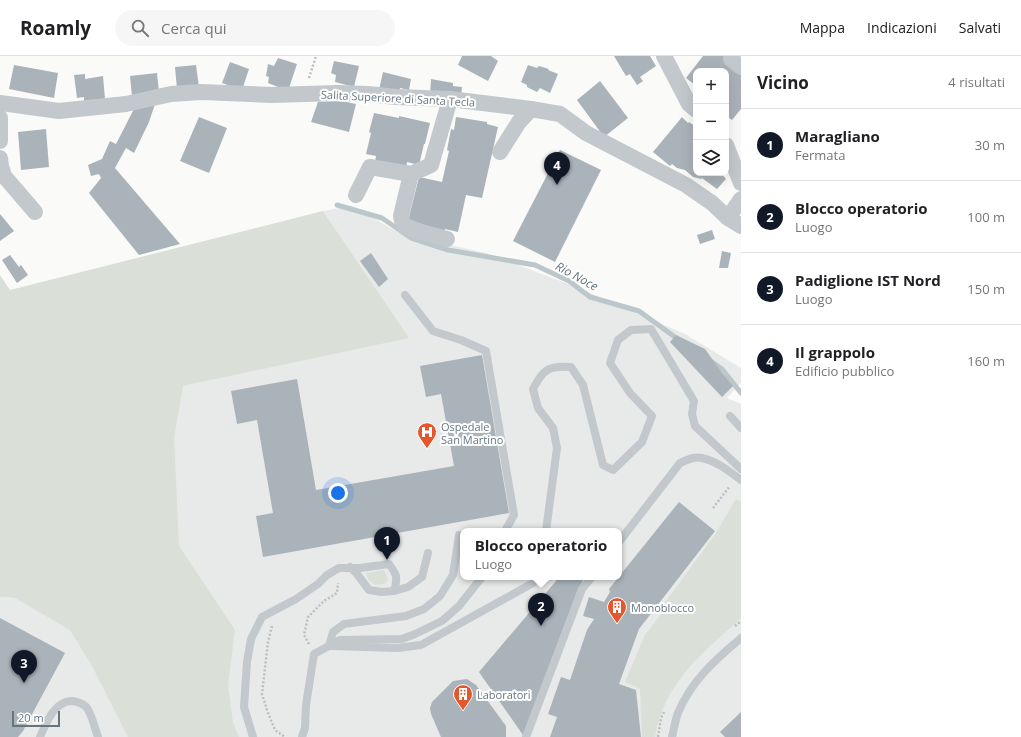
<!DOCTYPE html>
<html lang="it">
<meta charset="utf-8">
<style>
:root{--surface:#fff;--page:#f6f6f6;--text:#202124;--muted:#757577;--line:#e0e0e0;--accent:#111827}
body{margin:0;font-family:"Open Sans",sans-serif;background:var(--page);color:var(--text)}
.controls{position:absolute;right:12px;top:12px;display:grid;overflow:hidden;border-radius:8px;box-shadow:0 4px 16px #0002}
.controls button{width:36px;height:36px;display:grid;place-items:center;padding:0;border:0;border-bottom:1px solid var(--line);background:var(--surface);color:var(--text);font:20px sans-serif}
.scale{position:absolute;left:12px;bottom:10px;width:48px;box-sizing:border-box;padding-left:4px;border:2px solid #657683;border-top:0;font-size:11px;line-height:14px;white-space:nowrap;color:#657683;-webkit-text-stroke:3px #fff;paint-order:stroke}
.you{position:absolute;left:338px;top:437px;width:14px;height:14px;margin:-10px;border:3px solid #fff;border-radius:50%;background:#1a73e8;box-shadow:0 0 0 6px #1a73e833}
.badge{display:grid;place-items:center;width:26px;height:26px;border-radius:50%;background:var(--accent);color:#fff;font-size:13px;font-weight:700}
.pin{position:absolute;translate:-50% -33px;filter:drop-shadow(0 1px 2px #0008)}
.pin::after{content:'';position:absolute;top:21px;width:14px;height:12px;background:inherit;clip-path:polygon(0 0,100% 0,50% 100%)}
.popup{position:absolute;left:460px;top:472px;width:162px;height:52px;box-sizing:border-box;display:grid;place-content:center;border-radius:8px;background:var(--surface);filter:drop-shadow(0 1px 3px #0005);font-size:13px;white-space:nowrap;color:var(--muted)}
.popup b{font-size:15px;color:var(--text)}
.popup::after{content:'';position:absolute;left:50%;top:100%;margin-left:-8px;border:8px solid transparent;border-top-color:var(--surface)}
.list{margin:0;padding:0;list-style:none}
h2{display:flex;justify-content:space-between;align-items:center;height:52px;margin:0;padding:0 16px;font-size:17px}
h2 small{font-size:13px;font-weight:400;color:var(--muted)}
.list li{display:grid;grid-template-columns:26px 1fr auto;gap:12px;align-items:center;box-sizing:border-box;height:72px;padding:0 16px;border-top:1px solid var(--line)}
.list b{display:block;font-size:15px;white-space:nowrap}
.list p{margin:0;font-size:13px;white-space:nowrap;color:var(--muted)}
.list em{font-size:13px;font-style:normal;color:var(--muted)}
.icon{flex:none;width:22px;height:22px;fill:none;stroke:currentColor;stroke-width:2;stroke-linecap:round;stroke-linejoin:round}
.map{position:relative;flex:none;width:741px;height:681px;overflow:hidden}
header{display:flex;align-items:center;gap:24px;box-sizing:border-box;height:56px;padding:0 20px;background:var(--surface);border-bottom:1px solid var(--line)}
header strong{font-size:19px}
nav{display:flex;gap:22px;margin-inline-start:auto;font-size:14px}
.search{width:280px;height:36px;background:var(--page);display:flex;align-items:center;gap:10px;box-sizing:border-box;padding:0 14px;border-radius:22px;color:var(--muted);font-size:15px}
main{display:flex}
aside{flex:1;background:var(--surface)}
.map>svg:first-child{display:block}
</style>
<header>
<strong>Roamly</strong>
<div class="search"><svg class="icon" aria-label="search" viewBox="0 0 24 24"><circle cx="10" cy="10" r="6"/><path d="M15 15l6 6"/></svg>Cerca qui</div>
<nav><a>Mappa</a><a>Indicazioni</a><a>Salvati</a></nav>
</header>
<main>
<div class="map">
<svg width="741" height="681" viewBox="0 0 741 681">
<rect width="100%" height="100%" fill="#fafaf8"/>
<path fill="#e8e9e9" fill-rule="evenodd" d="M352,150L401,178L486,197L579,232L685,278L741,312V327L727,342L741,348V681H0V541L15,542L183,330L408,282L323,155ZM463,475H619V521H463Z"/>
<g fill="#dadfd7">
<polygon points="323,155 409,282 183,330 174,382 179,490 235,574 228,629 233,667 239,681 128,681 92,610 70,574 15,542 0,541 0,219 10,234"/>
<path d="M736,443L741,446V562C703,597 664,626 655,681H642L640,633L625,626L645,579L665,553L664,548L716,477Z"/>
<path d="M384,514L388,523L386,527C375,531 369,528 366,517Z"/>
</g>
<g fill="none" stroke-linecap="round" stroke-linejoin="round">
<g stroke="#bbc7cb" stroke-width="5">
<polyline points="337,149 382,162 411,182 448,194 535,209 569,225 590,241 639,255 679,284"/>
<polyline points="712,306 722,313 741,337"/>
</g>
</g>
<g fill="#aab3b9">
<polygon points="462,0 491,0 498,5 488,25 458,9"/>
<polygon points="614,0 650,0 656,10 640,21 643,25 637,29 630,18 626,20"/>
<polygon points="703,0 734,0 741,18 741,53 732,64 726,60 726,15 696,15 696,28 695,29 686,22"/>
<polygon points="278,2 297,8 288,35 268,27 269,21 266,20 268,8 274,10"/>
<polygon points="334,5 359,10 354,31 335,26 336,19 331,17"/>
<polygon points="230,6 249,13 242,34 222,27"/>
<polygon points="14,9 58,17 54,42 9,33"/>
<polygon points="196,9 199,31 177,33 175,11"/>
<polygon points="528,9 537,12 539,10 549,13 548,14 558,18 550,37 540,32 537,36 527,31 527,29 521,26"/>
<polygon points="383,16 411,23 409,34 400,32 399,38 379,34"/>
<polygon points="157,17 159,36 132,41 130,20"/>
<polygon points="85,18 85,23 103,20 105,43 84,45 84,41 77,42 74,19"/>
<polygon points="431,23 453,27 453,30 462,31 461,41 430,40"/>
<polygon points="600,25 628,62 604,81 577,44"/>
<polygon points="342,45 356,48 349,76 311,66 318,46"/>
<polygon points="155,48 149,66 134,97 126,92 115,112 180,188 139,199 89,137 101,122 99,118 91,120 88,109 102,103 110,85 116,88 136,49"/>
<polygon points="374,57 399,62 399,60 430,67 425,88 424,88 419,109 407,106 406,113 375,106 376,100 366,98 371,77 369,76"/>
<polygon points="199,61 227,72 209,117 180,105"/>
<polygon points="456,61 487,66 487,68 498,71 482,142 466,139 458,176 445,173 444,177 408,165 419,121 442,126 449,95 447,94 451,73 454,74"/>
<polygon points="682,61 688,67 689,66 696,71 696,117 721,117 726,123 717,133 702,122 701,123 693,121 685,114 677,112 672,108 670,110 653,96"/>
<polygon points="46,73 49,111 21,114 18,76"/>
<polygon points="560,94 601,114 555,206 513,185"/>
<polygon points="0,158 14,175 0,185"/>
<polygon points="712,174 715,183 700,188 697,179"/>
<polygon points="722,195 731,197 728,212 719,212"/>
<polygon points="371,197 388,223 379,231 360,205"/>
<polygon points="10,199 19,211 21,209 28,219 17,227 2,204"/>
<polygon points="676,279 705,293 722,317 733,330 722,341 670,286"/>
<polygon points="482,299 509,457 263,501 256,460 273,457 257,364 237,368 231,335 297,323 316,434 454,410 441,338 426,341 420,310"/>
<polygon points="679,446 715,475 639,573 619,628 636,634 641,681 550,681 557,661 548,658 561,621 570,624 587,574 594,563 583,560 589,541 604,546 610,536 609,533"/>
<polygon points="557,521 584,521 523,679 479,616 556,525"/>
<polygon points="0,562 65,597 23,675 18,681 0,681"/>
<polygon points="467,623 476,629 506,670 506,681 441,681 431,658 430,652 432,646 453,625"/>
<polygon points="741,656 741,681 725,681 720,676"/>
</g>
<g fill="none" stroke-linecap="round" stroke-linejoin="round">
<g stroke="#bbbfc2" stroke-width="2.5" stroke-dasharray="2 2" stroke-linecap="butt">
<polyline points="309,22 316,0"/>
<polyline points="713,452 730,430"/>
<polyline points="272,570 268,586 262,638 268,657 275,674 285,681"/>
<polyline points="735,570 741,565"/>
<polyline points="309,588 304,579 308,561 324,545 337,537 338,527"/>
<polyline points="658,681 661,662 664,656"/>
</g>
<g stroke="#c3c8cc" stroke-width="8">
<polyline points="405,239 433,275 461,284 486,295 514,459 505,475"/>
<polyline points="730,360 741,372"/>
<path d="M546,475L557,392L553,372L538,352L533,333C543,314 548,309 571,311L583,329L603,409L613,414L642,386L652,360L630,337L610,307L618,284L631,274L651,273L694,345L692,358L695,370L741,413"/>
<path d="M619,486L680,407C687,404 694,400 702,402C716,405 729,415 741,424"/>
<polyline points="394,535 408,531 422,521 428,497"/>
<polyline points="329,590 333,576 344,568 406,560 424,553 440,540 453,519 459,479"/>
<polyline points="331,590 398,592 421,589 533,527 536,521"/>
<path d="M40,681C46,667 55,644 73,645C78,646 84,648 87,652C92,659 95,673 98,681"/>
<path d="M253,681L244,651L247,606L251,583L262,561L296,543L318,528L327,519L339,512H360L389,508C397,519 398,521 394,535L382,536L369,534L357,518L350,511"/>
<polyline points="302,681 305,672 306,649 314,598 340,584 402,583 415,578 442,565 459,550 482,521"/>
<polyline points="526,681 582,533 592,521"/>
<path d="M672,681C674,673 675,665 678,657C691,625 716,603 741,582"/>
</g>
<g stroke="#c3c8cc" stroke-width="16">
<polyline points="664,0 689,48 696,54"/>
<polyline points="731,3 741,11"/>
<polyline points="0,47 59,55 126,48 171,38 201,36 272,39 337,37 368,38 396,41 450,43 531,53 560,58 586,77 686,129 712,147 728,162 741,170"/>
<polyline points="0,62 0,85"/>
<polyline points="726,89 741,127"/>
<polyline points="500,96 519,66 531,53"/>
<polyline points="0,102 1,110 4,120 35,156"/>
<polyline points="356,139 370,111 411,118"/>
<polyline points="728,162 741,143"/>
<polyline points="447,183 421,176 403,169 401,160 411,118 431,109 450,43"/>
</g>
</g>
<defs>
<symbol id="hospital-pin" viewBox="-11 -11 22 30"><path d="M0 17L-7.5 6A9.5 9.5 0 1 1 7.5 6Z" fill="#e4572e" stroke="#fff"/><path d="M-5-5h3v3.5h4V-5h3V5h-3V1.5h-4V5h-3Z" fill="#fff"/></symbol>
<symbol id="building-pin" viewBox="-11 -11 22 30"><path d="M0 17L-7.5 6A9.5 9.5 0 1 1 7.5 6Z" fill="#e4572e" stroke="#fff"/><path d="M-4-6H4V6H1V3H-1V6H-4ZM-2.5-4.3h1.7v1.8h-1.7ZM.8-4.3h1.7v1.8H.8ZM-2.5-1h1.7V.8h-1.7ZM.8-1h1.7V.8H.8Z" fill="#fff"/></symbol>
</defs>
<g fill-rule="evenodd">
<use href="#hospital-pin" x="416" y="365" width="22" height="30"/>
<use href="#building-pin" x="606" y="540" width="22" height="30"/>
<use href="#building-pin" x="452" y="627" width="22" height="30"/>
</g>
<g text-anchor="middle" dominant-baseline="central" stroke-width="4" stroke-linejoin="round" paint-order="stroke">
<g font-size="11" fill="#657683" stroke="#fff">
<text transform="translate(398 42) rotate(3)">Salita Superiore di Santa Tecla</text>
</g>
<g font-size="11" fill="#657683" stroke="#fff" text-anchor="start">
<text x="441" y="370">Ospedale<tspan x="441" dy="13">San Martino</tspan></text>
<text x="631" y="551">Monoblocco</text>
<text x="477" y="638">Laboratori</text>
</g>
<g font-size="12" font-style="italic" fill="#60757c" stroke="#fff">
<text transform="translate(577 220) rotate(29)">Rio Noce</text>
</g>
</g>
</svg>
<div class="controls">
<button>+</button>
<button>−</button>
<button><svg class="icon" aria-label="layers" viewBox="0 0 24 24"><path d="M12 4l9 5-9 5-9-5zM3 14l9 5 9-5"/></svg></button>
</div>
<div class="scale">20 m</div>
<div class="you"></div>
<div class="pin badge" style="left:387px;top:504px">1</div>
<div class="pin badge" style="left:541px;top:570px">2</div>
<div class="popup"><b>Blocco operatorio</b>Luogo</div>
<div class="pin badge" style="left:24px;top:627px">3</div>
<div class="pin badge" style="left:557px;top:129px">4</div>
</div>
<aside>
<h2>Vicino<small>4 risultati</small></h2>
<ul class="list">
<li><span class="badge">1</span><div><b>Maragliano</b><p>Fermata</p></div><em>30 m</em></li>
<li><span class="badge">2</span><div><b>Blocco operatorio</b><p>Luogo</p></div><em>100 m</em></li>
<li><span class="badge">3</span><div><b>Padiglione IST Nord</b><p>Luogo</p></div><em>150 m</em></li>
<li><span class="badge">4</span><div><b>Il grappolo</b><p>Edificio pubblico</p></div><em>160 m</em></li>
</ul>
</aside>
</main>
